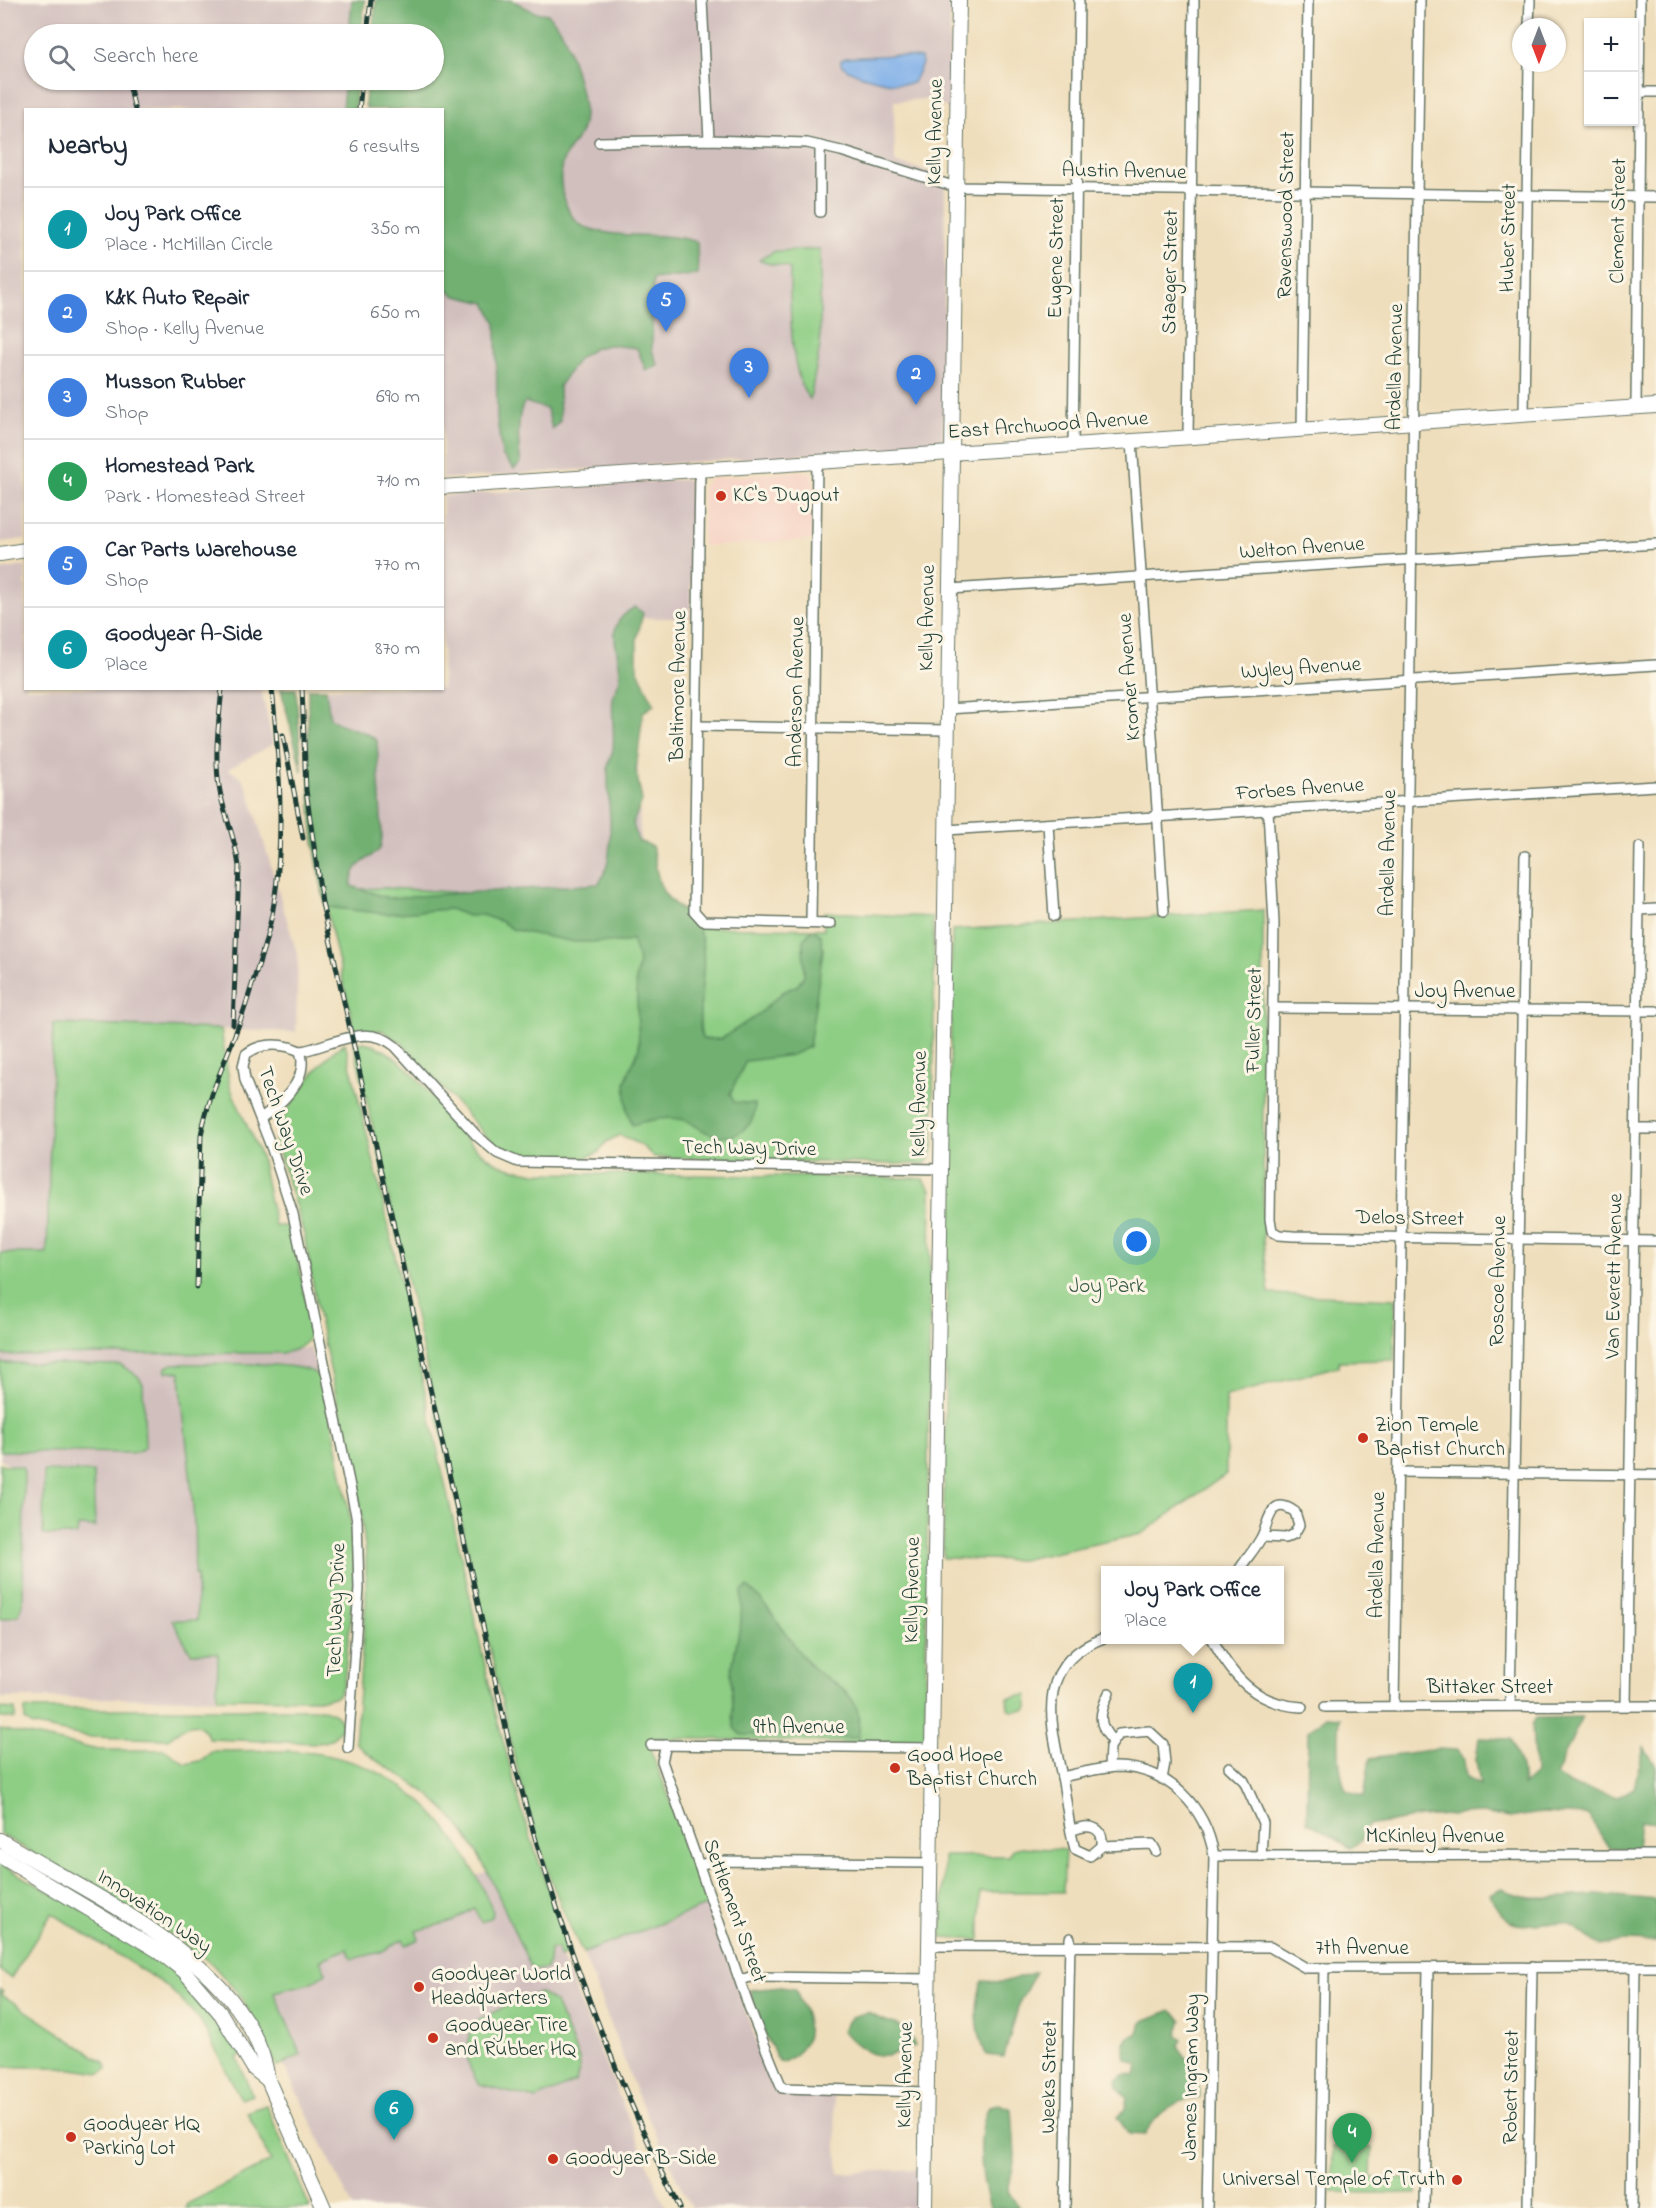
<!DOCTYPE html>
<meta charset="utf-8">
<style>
:root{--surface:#fff;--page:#f2f2f3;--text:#1f2937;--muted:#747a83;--line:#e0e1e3;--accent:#7c3aed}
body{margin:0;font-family:"Indie Flower",sans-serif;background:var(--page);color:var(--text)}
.controls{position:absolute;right:18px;top:18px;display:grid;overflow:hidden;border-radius:0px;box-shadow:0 2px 4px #0004}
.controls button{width:54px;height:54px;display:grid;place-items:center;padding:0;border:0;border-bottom:2px solid var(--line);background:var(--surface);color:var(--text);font:30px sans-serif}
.compass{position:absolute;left:1512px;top:18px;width:54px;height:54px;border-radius:50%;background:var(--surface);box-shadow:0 2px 4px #0004;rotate:180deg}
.you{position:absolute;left:1137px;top:1242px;width:21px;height:21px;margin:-15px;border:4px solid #fff;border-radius:50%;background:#1a73e8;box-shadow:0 0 0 9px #1a73e833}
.badge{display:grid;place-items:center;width:39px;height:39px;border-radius:50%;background:var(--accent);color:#fff;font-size:20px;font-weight:700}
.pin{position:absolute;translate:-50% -50px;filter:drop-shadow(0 2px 3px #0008)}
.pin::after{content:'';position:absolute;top:32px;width:21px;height:18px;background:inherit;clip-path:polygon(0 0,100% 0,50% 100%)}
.popup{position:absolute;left:1101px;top:1566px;width:183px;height:78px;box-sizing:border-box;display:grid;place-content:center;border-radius:0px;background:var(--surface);filter:drop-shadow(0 2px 4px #0005);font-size:20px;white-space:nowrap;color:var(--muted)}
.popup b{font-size:22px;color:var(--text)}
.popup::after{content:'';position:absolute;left:50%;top:100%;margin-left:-12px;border:12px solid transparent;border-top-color:var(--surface)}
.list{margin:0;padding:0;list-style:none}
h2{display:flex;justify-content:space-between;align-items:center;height:78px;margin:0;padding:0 24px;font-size:26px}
h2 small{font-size:20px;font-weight:400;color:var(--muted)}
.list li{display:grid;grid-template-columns:39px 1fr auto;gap:18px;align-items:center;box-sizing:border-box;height:84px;padding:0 24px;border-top:2px solid var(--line)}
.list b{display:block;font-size:22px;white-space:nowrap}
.list p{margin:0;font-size:20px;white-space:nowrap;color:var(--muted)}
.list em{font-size:20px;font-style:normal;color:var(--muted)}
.icon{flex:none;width:33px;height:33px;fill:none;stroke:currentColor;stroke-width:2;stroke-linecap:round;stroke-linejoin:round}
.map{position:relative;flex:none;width:1656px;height:2208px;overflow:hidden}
.search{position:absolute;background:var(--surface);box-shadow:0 2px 4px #0004;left:24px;top:24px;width:420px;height:66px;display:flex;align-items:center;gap:15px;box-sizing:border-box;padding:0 21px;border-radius:33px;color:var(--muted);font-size:22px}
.panel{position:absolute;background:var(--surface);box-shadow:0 2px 4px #0004;left:24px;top:108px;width:420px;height:582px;border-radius:0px}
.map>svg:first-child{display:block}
</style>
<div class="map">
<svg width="1656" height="2208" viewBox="0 0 1656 2208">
<rect width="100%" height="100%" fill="#fcf5e5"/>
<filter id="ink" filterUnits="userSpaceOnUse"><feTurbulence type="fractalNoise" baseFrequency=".0167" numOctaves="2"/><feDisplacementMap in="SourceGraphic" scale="12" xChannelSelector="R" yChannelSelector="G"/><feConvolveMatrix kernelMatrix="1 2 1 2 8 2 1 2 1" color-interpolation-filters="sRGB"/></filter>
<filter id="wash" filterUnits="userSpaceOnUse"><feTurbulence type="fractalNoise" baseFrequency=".008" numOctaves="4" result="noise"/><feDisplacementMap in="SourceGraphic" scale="24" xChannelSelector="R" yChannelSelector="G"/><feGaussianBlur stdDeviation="1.35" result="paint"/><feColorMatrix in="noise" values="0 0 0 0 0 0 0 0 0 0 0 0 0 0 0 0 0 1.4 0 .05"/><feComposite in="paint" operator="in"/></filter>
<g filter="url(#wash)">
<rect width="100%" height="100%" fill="#efdebc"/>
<polygon fill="#f6d2c4" points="805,471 811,474 814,480 812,540 703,546 703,486 711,478"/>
<g fill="#d1bfbe">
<polygon points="0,0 352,0 349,34 34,34 34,80 345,80 342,109 26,110 25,539 0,542"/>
<polygon points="377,0 950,0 949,109 931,99 894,101 895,163 932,172 945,173 944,389 943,437 939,445 443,479 442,110 364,110 368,80 434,80 434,34"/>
<polygon points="671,480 688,480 694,486 690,618 632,618 643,904 386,888 322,890 315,845 308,728 308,689 442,688 443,496"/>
<polygon points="25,566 26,688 261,689 273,744 228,769 241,778 248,789 298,957 296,1032 53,1024 47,1254 0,1253 0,570"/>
<polygon points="310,1347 329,1404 347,1497 350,1631 341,1692 326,1699 0,1698 0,1619 13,1618 23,1601 24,1472 0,1459 0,1355 280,1353"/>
<polygon points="519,1858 666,2208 353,2208 254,2004 231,1978"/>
<polygon points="708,1905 775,2093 833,2093 839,2173 918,2169 917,2208 691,2208 636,2092 583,1953"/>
</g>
<g fill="#8dcd84" stroke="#56855c" stroke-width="1.5">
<path d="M820,249V346L810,399C789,378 790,299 790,269C780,263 769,266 759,260L775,251Z"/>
<polygon points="386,888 648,904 693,927 824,929 824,912 932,917 934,957 933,1148 930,1158 924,1164 889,1164 654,1157 641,1145 620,1135 606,1142 598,1153 584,1158 514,1154 500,1148 486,1136 402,1043 382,1030 355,1032 322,890"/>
<polygon points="1263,910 1263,1240 1269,1294 1395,1299 1394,1360 1339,1361 1339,1366 1226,1396 1226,1474 1141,1534 1021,1560 943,1558 952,930"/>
<path d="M53,1024L221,1029L230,1087L261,1157L275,1226H287L294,1240L311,1327C311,1345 297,1351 281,1353L0,1355V1253H47Z"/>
<path d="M365,1042C423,1059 444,1133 495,1162C506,1169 522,1170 535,1173L915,1178L923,1179L931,1190L925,1739L911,1744L652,1738L651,1751L711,1904L583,1953C551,1893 533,1826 515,1761L354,1044Z"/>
<path d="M345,1043L382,1197L495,1711L523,1815L570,1953L560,1957L557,1948L550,1949L549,1963L545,1969L536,1970L531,1968C503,1911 484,1844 436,1801C412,1778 377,1766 355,1742L366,1601V1555L360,1504L319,1319L304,1234L275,1140C282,1111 320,1059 345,1043Z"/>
<polygon points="0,1363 121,1365 138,1376 143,1384 145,1446 141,1450 131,1453 0,1451"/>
<path d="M172,1364C197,1364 302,1360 316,1374C324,1382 326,1393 329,1404L353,1533L355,1573L344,1683L337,1696L326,1699L217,1698L218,1653H191L172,1620H197V1575H194C198,1507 184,1440 180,1372H165L166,1367Z"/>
<polygon points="0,1464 22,1467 24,1471 23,1601 19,1615 3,1619 0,1619"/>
<polygon points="44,1471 93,1472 95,1527 78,1526 77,1535 43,1535"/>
<polygon points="1027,1695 1028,1707 1026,1710 1012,1711 1008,1708 1007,1698"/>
<polygon points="0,1708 15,1709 15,1719 0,1718"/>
<path d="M25,1709H322C350,1714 345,1739 319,1743L209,1739C198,1712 182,1729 168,1739L88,1737L31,1725L25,1720Z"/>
<path d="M0,1729L99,1750H165L186,1764L203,1760L212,1751C243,1751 274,1749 304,1752C402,1761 459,1826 493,1912L492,1917L481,1922L474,1908L453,1921L416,1931L419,1939L406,1945L403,1939L381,1952L352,1959L347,1949L320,1960L326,1973L310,1983L274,1992L301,2055L277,2067L242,1998L212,1964L157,1925L0,1834Z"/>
<polygon points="1021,1847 1065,1850 1063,1892 980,1892 980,1940 942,1938 944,1856 1009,1856 1013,1849"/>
<path d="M0,1864C60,1899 141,1937 190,1986C211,2007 226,2031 242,2056L237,2058L252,2095L241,2099L200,2020L167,1986L52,1913L11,1978L0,1970Z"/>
<polygon points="0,1989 3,1991 1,1994 105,2063 107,2069 100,2073 59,2067 0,2067"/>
<path d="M541,1993L555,2003L579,2059L580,2068L575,2082L536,2099L480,2085C464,2066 462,2038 479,2019L528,1996Z"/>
<polygon points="266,2105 310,2208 185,2208 187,2204 271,2161 247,2112"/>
<polygon points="1333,2146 1372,2147 1371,2178 1417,2178 1417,2194 1332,2192"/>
</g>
<g fill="#72b072" stroke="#487653" stroke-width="1.5">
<polygon points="352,0 365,0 361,34 349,34"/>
<path d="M376,0H512L534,12L548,14C552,20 559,25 562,32C567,39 585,103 584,110C584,140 574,137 564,159C555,177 565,220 585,227C621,241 661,230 697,242L698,275L653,279L652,350L658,365L646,371L637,348L609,345L595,348L579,358L559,386L560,421L552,429L547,409L525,402C516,413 518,448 521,463L514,469L502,455L497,419L496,324L486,303L456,296L443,287L442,110L368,109L365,105L367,80H434V34H372Z"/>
<polygon points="345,80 357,80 355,109 342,109"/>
<path d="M635,607L643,613L637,637V668L654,705L643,712L636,770L642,801L633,823L638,841L652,846C655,859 656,879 663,891C673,909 694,911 701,937C709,970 695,1006 702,1039H721L756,1016L783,992L798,985L804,975L803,940L813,929L821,936L823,950L809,1047L792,1055L746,1061L730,1094L734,1102L755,1104C756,1127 734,1143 711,1134C702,1131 695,1125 687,1121C670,1115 648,1120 632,1125L627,1109L625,1082L639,1048L636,977L639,962L632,939L626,942H575L528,933L512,929L502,922L482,915L468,916L450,909L386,914L327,907C308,842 308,756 308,689H326L330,718C344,729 366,729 377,741L382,838L380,849C364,864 353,862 351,886L388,898L598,884C619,859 606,798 608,766C609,760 612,755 613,749C615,732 611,715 613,698C614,690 620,684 620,676C620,646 601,626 635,607Z"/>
<polygon points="281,689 296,689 302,772"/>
<path d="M748,1587C774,1610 788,1642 812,1667C827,1681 848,1687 856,1707C861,1717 860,1728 858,1738L741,1735L734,1728L731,1672L741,1621L742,1591Z"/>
<path d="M1326,1717L1340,1718C1338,1741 1337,1769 1346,1790L1364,1796L1370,1758L1438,1749L1457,1750L1464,1760L1466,1778L1480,1785L1476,1760L1479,1738L1511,1739L1521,1767L1523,1785L1535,1774L1532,1725L1536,1718L1582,1717L1555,1776L1574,1786L1618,1797L1634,1788L1644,1747L1656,1766V1823L1640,1821L1637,1848H1609L1588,1815L1541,1813L1509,1818L1482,1813L1462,1814L1421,1817L1367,1826L1362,1840L1351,1848L1307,1821L1308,1731Z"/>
<path d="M1503,1888C1525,1907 1571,1894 1599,1895C1618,1896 1637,1898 1656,1900V1942L1621,1941L1600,1946C1590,1940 1574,1924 1564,1923C1528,1919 1509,1941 1490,1894Z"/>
<path d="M1036,1972L1020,2001L1004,2057L986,2055C976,2029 974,2008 982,1981L1003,1982Z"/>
<path d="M781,1987L795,1989C808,2018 819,2045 783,2062L779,2061C767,2038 754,2016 750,1990Z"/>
<path d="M1171,2010L1182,2020L1177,2035L1182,2039L1178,2047L1185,2057L1198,2065L1199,2098C1175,2100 1156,2113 1145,2135L1129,2134L1117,2117L1125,2109L1127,2098L1118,2087L1117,2080L1126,2074L1136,2075L1138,2065L1126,2060L1124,2045L1129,2037L1137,2034L1143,2021Z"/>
<path d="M868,2013C890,2027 904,2018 915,2046C881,2062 869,2058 842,2031C847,2017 854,2015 868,2013Z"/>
<path d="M999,2104L1012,2109L1015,2157L1008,2191L1019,2208H990C981,2178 975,2136 989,2106Z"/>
</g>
<path fill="#7eafe9" stroke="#4e768e" stroke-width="1.5" d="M895,55L921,58L922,64L913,83C899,87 850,76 841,64V60L846,58Z"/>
</g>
<g filter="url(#ink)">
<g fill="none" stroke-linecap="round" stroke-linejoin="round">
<defs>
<g id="street">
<polyline points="702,0 709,140"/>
<polyline points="1529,27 1530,0"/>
<polyline points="1639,92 1656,92"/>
<polyline points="599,142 709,140 807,143 841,151 956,187 1656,197"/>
<polyline points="820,146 820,212"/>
<polyline points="1636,407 1640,0"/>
<polyline points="1524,414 1529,63"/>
<polyline points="1302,430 1308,0"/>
<polyline points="1188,437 1194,0"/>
<polyline points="1132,441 1164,911"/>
<polyline points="1073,445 1079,0"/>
<polyline points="700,470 694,911 703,921 831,924"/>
<polyline points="950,589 1656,544"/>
<polyline points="947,709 1656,665"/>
<polyline points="697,726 947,730"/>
<polyline points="1268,810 1274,923 1270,1219 1272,1231 1279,1235 1293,1236 1656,1241"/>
<polyline points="1048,824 1054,916"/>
<polyline points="946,830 1656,786"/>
<polyline points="1640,910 1656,909"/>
<polyline points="811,923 817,462"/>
<polyline points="1273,1008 1656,1011"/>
<path d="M261,1118C281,1104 310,1079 300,1051"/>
<polyline points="1636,1129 1656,1129"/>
<polyline points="1397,1472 1656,1475"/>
<path d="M1239,1570C1246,1559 1255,1549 1261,1538C1269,1525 1269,1493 1295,1512L1299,1525L1294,1534L1285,1538L1262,1537"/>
<path d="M1213,1640C1232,1677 1257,1705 1302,1707"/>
<path d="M1109,1693C1099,1713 1097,1725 1113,1741"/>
<polyline points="1626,1705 1640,847"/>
<polyline points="1394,1706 1420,0"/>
<polyline points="1510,1706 1525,856"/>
<polyline points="1325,1707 1656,1706"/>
<polyline points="651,1745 932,1748"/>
<polyline points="666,1745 662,1761 749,2007 782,2088 927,2092"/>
<path d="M348,1748L359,1589L357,1520L293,1214L272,1149L245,1080L243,1066L246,1054C259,1044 273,1043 289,1047C294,1048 298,1051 302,1051C333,1045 366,1022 395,1046L477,1136L497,1153L518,1162L940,1169"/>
<polyline points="1229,1767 1244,1781 1263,1823 1261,1856"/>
<polyline points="1109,1768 1110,1747 1119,1734 1149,1731 1163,1744 1165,1763 1162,1779"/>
<path d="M1062,1777C1080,1773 1098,1768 1117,1767C1168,1767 1206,1807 1214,1856L1207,2208"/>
<path d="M1071,1831C1086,1824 1104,1824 1102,1846L1090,1856L1075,1849C1068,1826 1067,1801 1062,1777C1050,1719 1034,1663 1106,1637"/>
<polyline points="1102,1846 1152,1844 1156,1851"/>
<polyline points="1214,1856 1656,1855"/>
<polyline points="699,1865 714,1861 931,1863"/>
<polyline points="930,1946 1270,1947 1306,1968 1656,1967"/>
<polyline points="741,1980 750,1977 929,1979"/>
<polyline points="1065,2208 1070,1938"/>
<polyline points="1320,2208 1324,1968"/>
<polyline points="1424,2208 1428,1968"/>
<polyline points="1528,2208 1532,1967"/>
<polyline points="1632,2208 1635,1967"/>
</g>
<g id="secondary">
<polyline points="442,487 1656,406"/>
<polyline points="0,554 26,550"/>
<path d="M0,1840C89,1895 253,1964 268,2080L324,2208"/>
<polyline points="0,1856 157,1950 184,1971 221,2014 254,2069 268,2080"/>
<polyline points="925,2208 959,0"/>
</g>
</defs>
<use href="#street" stroke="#687564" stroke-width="12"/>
<use href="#secondary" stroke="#687564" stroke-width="16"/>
<use href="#street" stroke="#fff" stroke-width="9"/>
<use href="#secondary" stroke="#fff" stroke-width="14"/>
<defs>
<g id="rail">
<polyline points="367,34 371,0"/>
<polyline points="128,80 135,110"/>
<polyline points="359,110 362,80"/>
<path d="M222,688C219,721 214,754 219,786C223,814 236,838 239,867L233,1025"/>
<path d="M302,688L306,790L322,903L510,1747C551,1905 606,2062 680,2208"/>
<polyline points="283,735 303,838"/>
<path d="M197,1287L201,1135C210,1088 233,1046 247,1001C257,969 269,936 274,903C285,833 279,759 272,688"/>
</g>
</defs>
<use href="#rail" stroke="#1f3d34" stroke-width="5"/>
<use href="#rail" stroke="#fcf5e5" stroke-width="3" stroke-dasharray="9" stroke-linecap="butt"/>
</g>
</g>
<g fill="#c8321e" stroke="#fcf5e5" stroke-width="2">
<circle cx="721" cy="496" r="6"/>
<circle cx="1363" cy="1438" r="6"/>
<circle cx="895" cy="1768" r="6"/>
<circle cx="419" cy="1987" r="6"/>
<circle cx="433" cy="2038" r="6"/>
<circle cx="71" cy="2137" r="6"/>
<circle cx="553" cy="2159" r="6"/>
<circle cx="1457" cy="2180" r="6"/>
</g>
<g text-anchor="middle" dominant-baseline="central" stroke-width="6" stroke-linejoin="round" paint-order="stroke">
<g font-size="21" fill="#1f3d34" stroke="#fcf5e5">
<text transform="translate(936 132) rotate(-89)">Kelly Avenue</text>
<text transform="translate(1124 172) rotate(1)">Austin Avenue</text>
<text transform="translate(1287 215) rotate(-89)">Ravenswood Street</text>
<text transform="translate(1619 221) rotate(-89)">Clement Street</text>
<text transform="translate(1509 238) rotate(-89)">Huber Street</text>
<text transform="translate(1057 258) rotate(-89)">Eugene Street</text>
<text transform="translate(1171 272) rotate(-89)">Staeger Street</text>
<text transform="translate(1396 367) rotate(-89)">Ardella Avenue</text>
<text transform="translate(1048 426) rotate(-4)">East Archwood Avenue</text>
<text transform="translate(1302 549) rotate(-4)">Welton Avenue</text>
<text transform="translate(928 618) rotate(-89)">Kelly Avenue</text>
<text transform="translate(1301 669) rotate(-4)">Wyley Avenue</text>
<text transform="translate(1130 677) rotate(-94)">Kromer Avenue</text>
<text transform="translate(679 686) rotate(-89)">Baltimore Avenue</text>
<text transform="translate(797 692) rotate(-89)">Anderson Avenue</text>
<text transform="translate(1300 790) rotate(-4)">Forbes Avenue</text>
<text transform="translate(1389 853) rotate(-89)">Ardella Avenue</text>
<text x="1465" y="992">Joy Avenue</text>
<text transform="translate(1255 1020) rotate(-89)">Fuller Street</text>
<text transform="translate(920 1104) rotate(-89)">Kelly Avenue</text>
<text transform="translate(285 1131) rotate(71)">Tech Way Drive</text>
<text transform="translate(749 1149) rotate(1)">Tech Way Drive</text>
<text transform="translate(1410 1219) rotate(1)">Delos Street</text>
<text transform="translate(1615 1276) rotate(-89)">Van Everett Avenue</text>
<text transform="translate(1499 1281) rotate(-89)">Roscoe Avenue</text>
<text transform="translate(1378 1555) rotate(-89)">Ardella Avenue</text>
<text transform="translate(913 1590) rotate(-89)">Kelly Avenue</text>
<text transform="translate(337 1610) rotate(-88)">Tech Way Drive</text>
<text x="1490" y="1688">Bittaker Street</text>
<text x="799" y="1728">9th Avenue</text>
<text x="1435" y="1837">McKinley Avenue</text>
<text transform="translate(734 1911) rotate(70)">Settlement Street</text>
<text transform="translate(154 1912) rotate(34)">Innovation Way</text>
<text x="1362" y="1949">7th Avenue</text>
<text transform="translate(906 2075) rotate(-89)">Kelly Avenue</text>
<text transform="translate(1050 2077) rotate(-89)">Weeks Street</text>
<text transform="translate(1192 2077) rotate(-89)">James Ingram Way</text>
<text transform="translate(1512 2087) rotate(-89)">Robert Street</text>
</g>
<g font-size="21" fill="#1f3d34" stroke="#fcf5e5" text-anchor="start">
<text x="733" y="496">KC's Dugout</text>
<text x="1375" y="1426">Zion Temple<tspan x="1375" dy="24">Baptist Church</tspan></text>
<text x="907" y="1756">Good Hope<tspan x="907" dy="24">Baptist Church</tspan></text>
<text x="431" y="1975">Goodyear World<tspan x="431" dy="24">Headquarters</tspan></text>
<text x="445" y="2026">Goodyear Tire<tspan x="445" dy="24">and Rubber HQ</tspan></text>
<text x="83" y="2125">Goodyear HQ<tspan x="83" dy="24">Parking Lot</tspan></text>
<text x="565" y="2159">Goodyear B-Side</text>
<text x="1445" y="2180" text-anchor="end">Universal Temple of Truth</text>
</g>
<g font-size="21" fill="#355a44" stroke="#fcf5e5">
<text x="1107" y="1287">Joy Park</text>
</g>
</g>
</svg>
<div class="controls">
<button>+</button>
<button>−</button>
</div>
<svg class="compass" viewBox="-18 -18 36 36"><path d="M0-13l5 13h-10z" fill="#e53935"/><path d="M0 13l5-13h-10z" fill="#747a83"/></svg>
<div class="you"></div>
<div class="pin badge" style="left:1193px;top:1713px;background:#0f9aa8">1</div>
<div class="popup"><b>Joy Park Office</b>Place</div>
<div class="pin badge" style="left:916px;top:405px;background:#3f7fe0">2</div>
<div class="pin badge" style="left:749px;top:398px;background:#3f7fe0">3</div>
<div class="pin badge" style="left:1352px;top:2163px;background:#2e9e5b">4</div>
<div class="pin badge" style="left:666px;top:332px;background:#3f7fe0">5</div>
<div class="pin badge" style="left:394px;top:2140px;background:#0f9aa8">6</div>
<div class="search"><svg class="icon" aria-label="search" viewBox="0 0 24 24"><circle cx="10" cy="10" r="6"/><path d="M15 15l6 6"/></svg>Search here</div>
<section class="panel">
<h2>Nearby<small>6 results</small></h2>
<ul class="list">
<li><span class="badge" style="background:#0f9aa8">1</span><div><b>Joy Park Office</b><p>Place · McMillan Circle</p></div><em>350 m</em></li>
<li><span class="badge" style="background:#3f7fe0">2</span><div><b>K&amp;K Auto Repair</b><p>Shop · Kelly Avenue</p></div><em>650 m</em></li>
<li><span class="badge" style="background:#3f7fe0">3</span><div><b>Musson Rubber</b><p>Shop</p></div><em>690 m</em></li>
<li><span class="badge" style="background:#2e9e5b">4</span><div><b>Homestead Park</b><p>Park · Homestead Street</p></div><em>710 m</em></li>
<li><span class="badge" style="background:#3f7fe0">5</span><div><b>Car Parts Warehouse</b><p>Shop</p></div><em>770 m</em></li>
<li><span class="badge" style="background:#0f9aa8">6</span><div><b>Goodyear A-Side</b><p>Place</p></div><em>870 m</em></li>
</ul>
</section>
</div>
